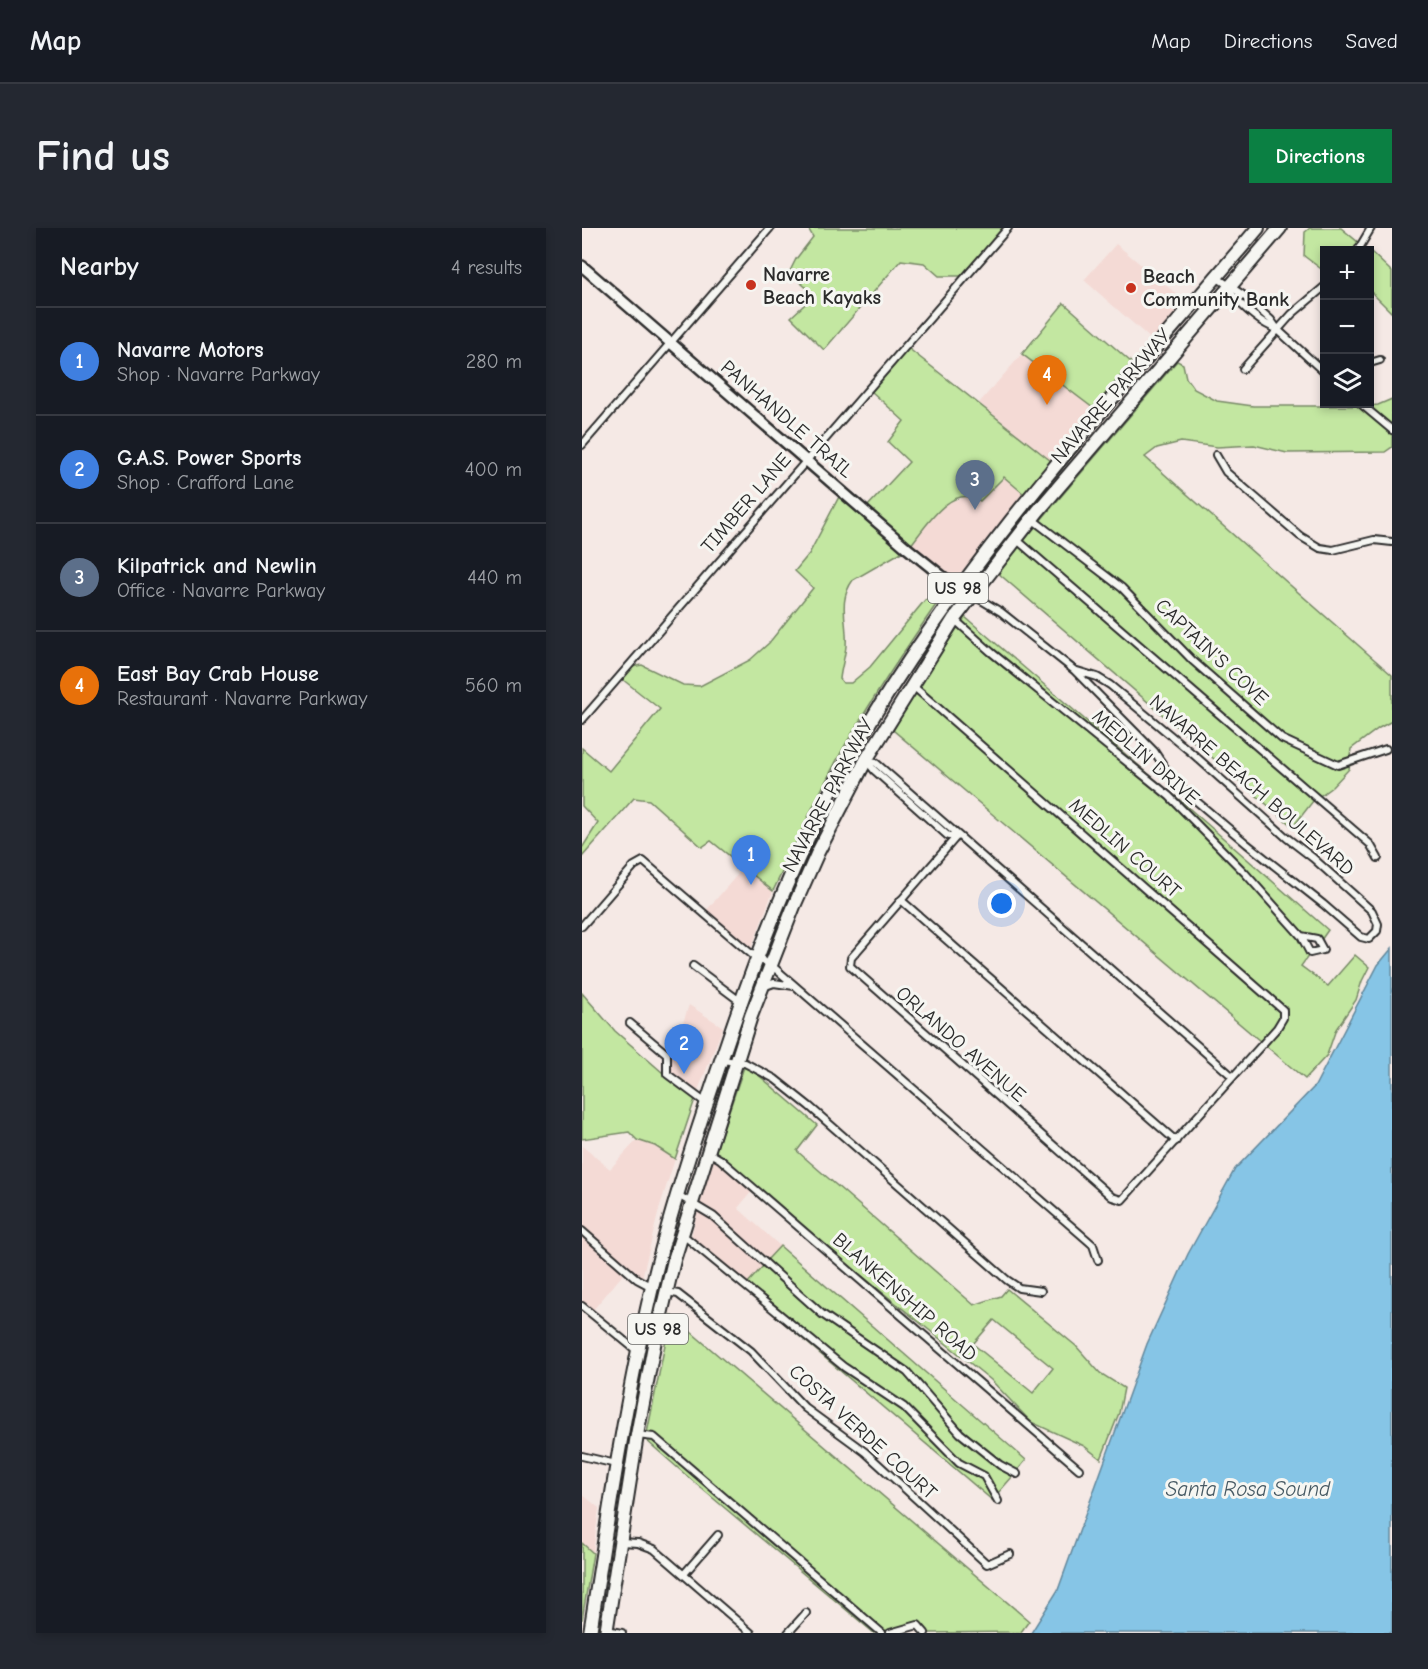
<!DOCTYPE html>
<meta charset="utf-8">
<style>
:root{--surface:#171b24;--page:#242831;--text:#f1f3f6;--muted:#9ea1a6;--line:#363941;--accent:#0b8043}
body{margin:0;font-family:"Comic Neue",sans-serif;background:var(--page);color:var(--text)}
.controls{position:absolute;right:18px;top:18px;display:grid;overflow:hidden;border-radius:0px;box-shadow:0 3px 9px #0003}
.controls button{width:54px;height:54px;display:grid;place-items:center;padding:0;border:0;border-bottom:2px solid var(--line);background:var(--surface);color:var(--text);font:30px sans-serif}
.you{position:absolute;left:420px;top:676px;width:21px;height:21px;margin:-15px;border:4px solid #fff;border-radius:50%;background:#1a73e8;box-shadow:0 0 0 9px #1a73e833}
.badge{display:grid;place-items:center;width:39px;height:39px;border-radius:50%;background:var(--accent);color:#fff;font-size:20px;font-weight:700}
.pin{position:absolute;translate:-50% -50px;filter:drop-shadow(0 2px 3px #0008)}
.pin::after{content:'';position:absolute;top:32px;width:21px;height:18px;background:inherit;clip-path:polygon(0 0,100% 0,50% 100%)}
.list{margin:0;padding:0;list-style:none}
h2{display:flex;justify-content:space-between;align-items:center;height:78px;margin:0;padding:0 24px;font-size:26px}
h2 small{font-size:20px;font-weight:400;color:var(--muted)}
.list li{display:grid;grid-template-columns:39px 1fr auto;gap:18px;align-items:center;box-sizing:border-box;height:108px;padding:0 24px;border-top:2px solid var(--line)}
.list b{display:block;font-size:22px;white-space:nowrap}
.list p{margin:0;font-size:20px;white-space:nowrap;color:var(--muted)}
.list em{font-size:20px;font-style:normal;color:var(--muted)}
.icon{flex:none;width:33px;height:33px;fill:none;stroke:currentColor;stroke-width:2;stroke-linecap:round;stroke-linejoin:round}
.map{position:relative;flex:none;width:810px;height:1405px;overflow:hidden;border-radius:0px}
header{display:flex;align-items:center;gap:36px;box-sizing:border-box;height:84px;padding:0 30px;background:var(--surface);border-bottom:2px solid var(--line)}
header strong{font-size:28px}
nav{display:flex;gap:33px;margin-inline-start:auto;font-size:21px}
.intro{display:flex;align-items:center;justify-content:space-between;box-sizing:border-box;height:144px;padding:0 36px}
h1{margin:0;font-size:42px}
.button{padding:15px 27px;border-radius:0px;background:var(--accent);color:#fff;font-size:21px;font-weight:700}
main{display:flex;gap:36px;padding:0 36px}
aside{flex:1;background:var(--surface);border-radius:0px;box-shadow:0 3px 9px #0003}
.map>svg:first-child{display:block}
</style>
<header>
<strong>Map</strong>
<nav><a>Map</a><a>Directions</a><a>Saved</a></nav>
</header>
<div class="intro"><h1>Find us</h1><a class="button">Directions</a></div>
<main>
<aside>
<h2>Nearby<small>4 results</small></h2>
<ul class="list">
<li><span class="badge" style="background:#3f7fe0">1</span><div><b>Navarre Motors</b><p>Shop · Navarre Parkway</p></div><em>280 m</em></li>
<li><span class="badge" style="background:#3f7fe0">2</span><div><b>G.A.S. Power Sports</b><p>Shop · Crafford Lane</p></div><em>400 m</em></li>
<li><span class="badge" style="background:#5c6f8a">3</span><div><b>Kilpatrick and Newlin</b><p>Office · Navarre Parkway</p></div><em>440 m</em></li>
<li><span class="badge" style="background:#e8710a">4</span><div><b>East Bay Crab House</b><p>Restaurant · Navarre Parkway</p></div><em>560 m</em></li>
</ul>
</aside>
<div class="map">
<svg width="810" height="1405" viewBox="0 0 810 1405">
<rect width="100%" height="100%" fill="#f5e9e5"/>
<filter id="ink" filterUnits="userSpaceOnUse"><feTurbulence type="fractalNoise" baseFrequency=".0167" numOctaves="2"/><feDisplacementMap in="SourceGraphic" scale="12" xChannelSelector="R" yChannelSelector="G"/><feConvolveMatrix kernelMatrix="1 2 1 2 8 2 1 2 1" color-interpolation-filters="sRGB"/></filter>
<g filter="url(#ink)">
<g fill="#f4dad5">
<polygon points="534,16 603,73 570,112 502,52"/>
<polygon points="440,126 511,180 469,233 397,175"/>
<polygon points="422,248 442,266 372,353 328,318 347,292 366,274 389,268 398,273"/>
<polygon points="162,639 191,663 169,721 124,683"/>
<polygon points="107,777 141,799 115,865 88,845 88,833"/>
<polygon points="55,912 73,918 93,931 78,978 60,1050 0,997 0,918 28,941"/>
<polygon points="131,930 170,963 156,980 198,1018 185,1032 133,986 118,976"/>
<polygon points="116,982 129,991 182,1037 165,1056 109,1009"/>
<polygon points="0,1006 43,1044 11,1082 0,1074"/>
<polygon points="0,1266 17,1280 11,1325 0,1315"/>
</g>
<g fill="#c3e7a1" stroke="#778966" stroke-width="1.5" fill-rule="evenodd">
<polygon points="226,0 421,0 379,48 357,48 342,35 319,32 242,122 209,89 233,67 207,45 214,31 231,9"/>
<polygon points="728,0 759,0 777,15 772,22 742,22 742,43 722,28 723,4"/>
<polygon points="788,23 810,44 810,85 788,63"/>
<polygon points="482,75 550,135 511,180 440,126"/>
<path d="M326,120L469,233L442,266L422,249L398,273C369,254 343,300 328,318L284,280L327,234L306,214L322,193L289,163Z"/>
<polygon points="595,133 601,136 604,150 612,161 635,173 671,178 778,178 810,206 810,219 803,224 705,225 672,217 635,219 599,214 575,220 563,229 810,447 810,493 797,500 769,521 768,529 756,533 702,508 613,431 541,357 458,293"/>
<polygon points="810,171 810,198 787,178 796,177"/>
<path d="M259,265L323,322L271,352C255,374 266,394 264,418C263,429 259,440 258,451L261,455H269L288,439L343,372L354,368L358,371C325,418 294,465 265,514C237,562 215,613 191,663L129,613L120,619L67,572L52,570L0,629V620L16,595L0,578V520L27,543L78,481L40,451L50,439L60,437L101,457L118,458L168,432L187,415L231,360L213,343L227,326Z"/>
<polygon points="454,298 538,362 698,513 755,540 768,536 767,541 750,559 731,573 711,599 416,345"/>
<polygon points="383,389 583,560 411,422 380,394"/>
<path d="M376,399L408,427L585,570L660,647L716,709L727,727L719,738L746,758L773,727L787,739L780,753L774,772L754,801L745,827L723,851L683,817C695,805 711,793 700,776L337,458Z"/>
<polygon points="334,464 698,783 696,793 678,813 311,502"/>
<polygon points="592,567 746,702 739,712 735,708 720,704 665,643"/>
<polygon points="0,765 33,803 81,845 83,849 113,871 93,931 73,918 55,912 47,904 0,911"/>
<path d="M162,839L173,844L235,897L215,923L392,1077L419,1068L425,1061L494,1118L518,1145L542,1160L537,1185L519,1231L502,1218L449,1194L409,1152L254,1027L133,924ZM412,1092L471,1140L451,1165L391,1116Z"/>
<polygon points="198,1018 444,1232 435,1243 420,1235 381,1202 327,1141 242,1083 185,1032"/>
<polygon points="182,1037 238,1088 323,1146 376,1207 416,1240 431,1248 416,1265 405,1246 379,1233 324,1177 264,1136 165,1056"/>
<polygon points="161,1060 260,1141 320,1182 375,1237 400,1250 411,1270 410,1272"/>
<polygon points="89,1087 447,1393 439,1404 347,1405 338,1395 335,1394 303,1403 74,1207 65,1205"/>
<polygon points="64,1212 71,1212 295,1405 292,1405 113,1255"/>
<polygon points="0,1315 11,1325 0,1392"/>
</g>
<polygon fill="#86c5e6" stroke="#62879b" stroke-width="1.5" points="810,720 810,1405 449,1405 476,1362 565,1116 606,1026 653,941 733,858 796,737"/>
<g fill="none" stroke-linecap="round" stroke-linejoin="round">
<defs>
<g id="street">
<polyline points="776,22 789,0"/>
<polyline points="634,49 661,67 689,92 696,102 742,144"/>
<path d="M645,61C658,76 676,95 695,101"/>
<polyline points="788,135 798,132"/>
<polyline points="661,141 710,86 742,59"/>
<polyline points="779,176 810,202"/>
<polyline points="0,217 188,0"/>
<polyline points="634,227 644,244 718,308 738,320 751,322 792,312 810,314"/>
<polyline points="450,291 540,360 611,433 700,511 756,537 804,521"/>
<polyline points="434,311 788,616 796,630"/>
<polyline points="390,369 399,372 419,384 492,442 572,523 593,555 665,616 741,676 779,709 787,711 795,703 796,696 790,683 731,630 705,610 611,526 528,457 515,449 492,442"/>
<polyline points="372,391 409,424 587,568 663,645 719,708 728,725 741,722 735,711 719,708"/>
<polyline points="331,458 701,782 701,790 695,800 540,972 530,969 268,738 269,730 375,608"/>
<polyline points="0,492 426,0"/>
<polyline points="284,532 294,535 650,848"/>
<polyline points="284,532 292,542 366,608 375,608"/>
<polyline points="319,672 594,913"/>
<polyline points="0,698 52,638 61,633 174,730 188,736 511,1017 516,1032"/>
<polyline points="111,738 159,774"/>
<polyline points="181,759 192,755 212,758"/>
<polyline points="48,795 85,826 85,846 124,875"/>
<polyline points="140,832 163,835 193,851 227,878 425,1052 437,1060 459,1063"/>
<polyline points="126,924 138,931 497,1241"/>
<polyline points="96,967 131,988 240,1086 325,1144 378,1205 418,1237 435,1246"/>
<polyline points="0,1003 55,1051 70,1059"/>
<polyline points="101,1007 262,1139 322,1179 377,1235 402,1248 416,1273"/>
<polyline points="85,1064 96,1066 169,1123 223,1180 283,1224 405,1336 428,1326"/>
<polyline points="0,1078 55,1123"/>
<polyline points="55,1207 72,1209 300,1405"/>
<polyline points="0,1228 34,1236"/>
<polyline points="39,1314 56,1315 72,1321 169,1405"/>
<polyline points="102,1346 136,1307"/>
<polyline points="25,1402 40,1405"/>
<polyline points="206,1405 224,1385"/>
<polyline points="308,1405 336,1397 343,1405"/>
</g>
<polyline id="secondary" points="0,38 325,320 376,361 389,368"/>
<g id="highway">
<path d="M8,1405C26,1289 43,1173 70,1059C89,979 118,894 145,815C180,710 222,605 279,509C388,323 537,164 676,0"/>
<polyline points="24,1405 55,1207 73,1112 92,1032 169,788 212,678 236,624 284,532 372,391 456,283 698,0"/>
</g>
</defs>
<use href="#street" stroke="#2b2b2b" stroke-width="10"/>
<use href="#secondary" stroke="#2b2b2b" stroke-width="14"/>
<use href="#highway" stroke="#2b2b2b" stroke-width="16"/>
<use href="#street" stroke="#f6f6f2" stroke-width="6"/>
<use href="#secondary" stroke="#f6f6f2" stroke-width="9"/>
<use href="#highway" stroke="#f6f6f2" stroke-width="12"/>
</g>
</g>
<g fill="#c8321e" stroke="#f6f6f2" stroke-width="2">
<circle cx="169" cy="57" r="6"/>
<circle cx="549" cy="60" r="6"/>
</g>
<g text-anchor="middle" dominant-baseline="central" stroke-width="6" stroke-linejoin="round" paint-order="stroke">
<g fill="#f6f6f2" stroke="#686867" stroke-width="1.5">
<rect x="346" y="345" width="60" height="30" rx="4.5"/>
<rect x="46" y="1086" width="60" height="30" rx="4.5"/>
</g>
<g font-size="18" font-weight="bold" fill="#2b2b2b">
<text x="376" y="360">US 98</text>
<text x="76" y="1101">US 98</text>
</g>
<g font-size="20" font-weight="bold" fill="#2b2b2b" stroke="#f6f6f2" text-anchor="start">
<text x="181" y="46">Navarre<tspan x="181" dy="23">Beach Kayaks</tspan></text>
<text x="561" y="48">Beach<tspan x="561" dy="23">Community Bank</tspan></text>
</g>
<g font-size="20" fill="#2b2b2b" stroke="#f6f6f2">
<text transform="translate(529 168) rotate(-49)">NAVARRE PARKWAY</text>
<text transform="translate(205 191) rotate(41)">PANHANDLE TRAIL</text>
<text transform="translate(164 275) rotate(-49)">TIMBER LANE</text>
<text transform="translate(630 424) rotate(43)">CAPTAIN'S COVE</text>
<text transform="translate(564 529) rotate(41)">MEDLIN DRIVE</text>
<text transform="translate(670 557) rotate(41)">NAVARRE BEACH BOULEVARD</text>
<text transform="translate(246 567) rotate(-62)">NAVARRE PARKWAY</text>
<text transform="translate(543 620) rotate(41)">MEDLIN COURT</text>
<text transform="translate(379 816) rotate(41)">ORLANDO AVENUE</text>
<text transform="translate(323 1069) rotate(41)">BLANKENSHIP ROAD</text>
<text transform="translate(281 1204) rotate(42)">COSTA VERDE COURT</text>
</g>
<g font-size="21" font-style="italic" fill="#465963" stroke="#f6f6f2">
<text x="666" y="1261">Santa Rosa Sound</text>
</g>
</g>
</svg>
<div class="controls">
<button>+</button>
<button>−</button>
<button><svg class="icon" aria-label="layers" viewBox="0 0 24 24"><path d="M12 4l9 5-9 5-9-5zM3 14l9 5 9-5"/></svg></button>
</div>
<div class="you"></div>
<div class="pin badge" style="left:169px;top:657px;background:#3f7fe0">1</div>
<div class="pin badge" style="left:102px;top:846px;background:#3f7fe0">2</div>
<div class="pin badge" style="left:393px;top:282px;background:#5c6f8a">3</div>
<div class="pin badge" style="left:465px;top:177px;background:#e8710a">4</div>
</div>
</main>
